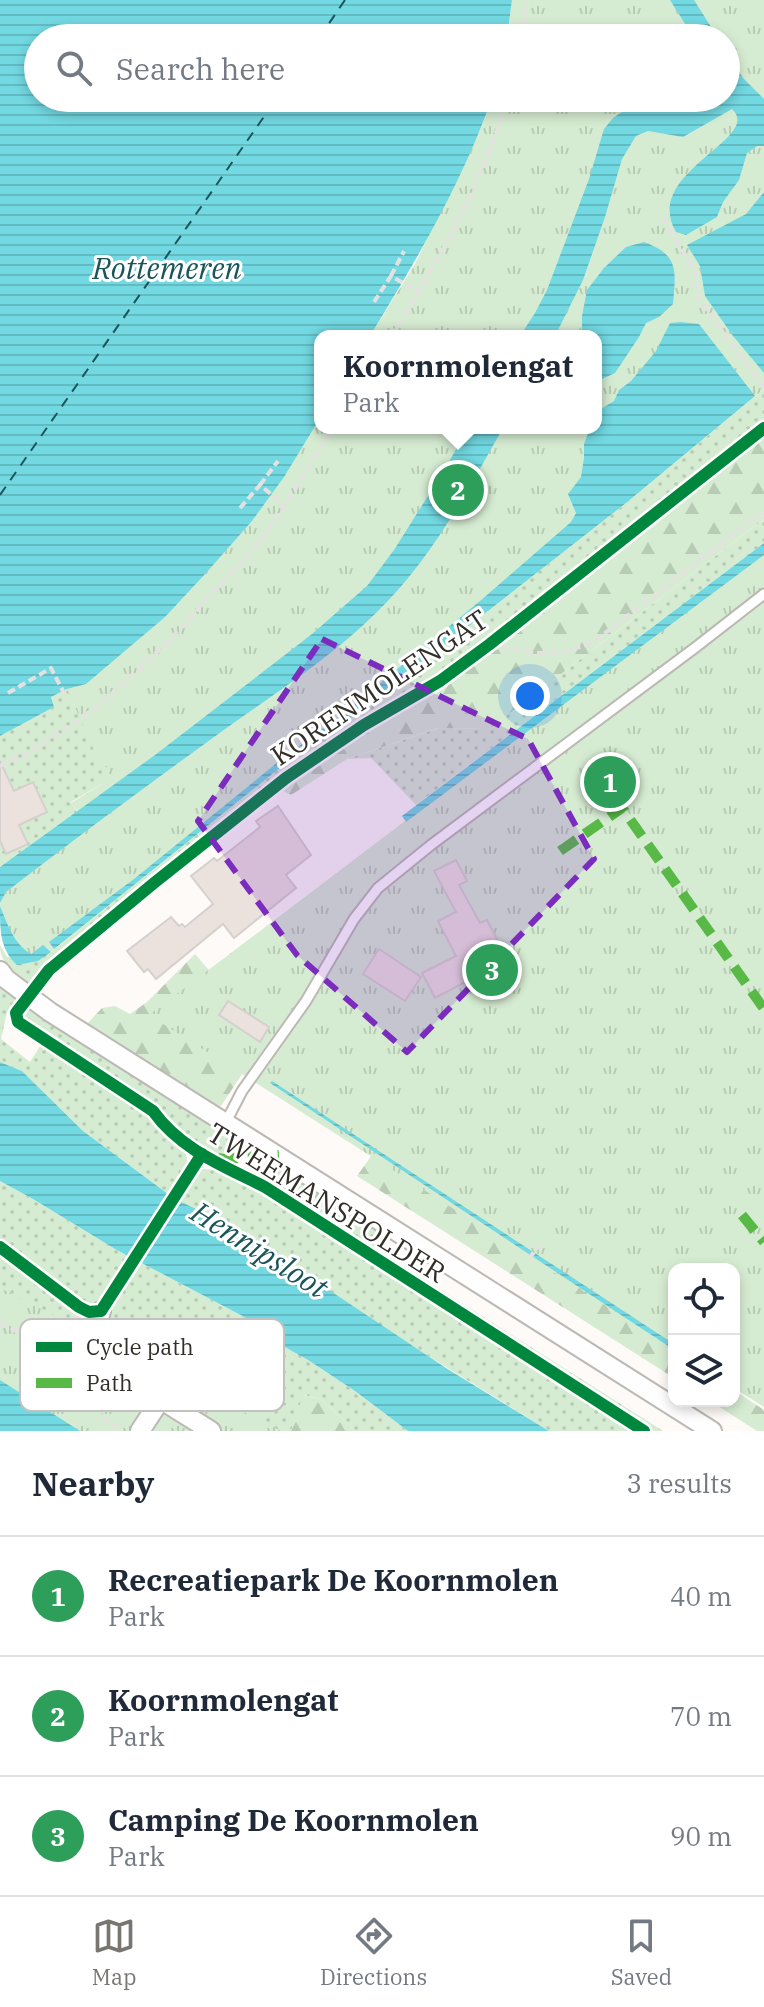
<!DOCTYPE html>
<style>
:root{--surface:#fff;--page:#f2f2f3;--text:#1f2937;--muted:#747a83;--line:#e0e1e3;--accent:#797671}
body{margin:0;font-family:"IBM Plex Serif",serif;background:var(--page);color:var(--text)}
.controls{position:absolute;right:24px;bottom:24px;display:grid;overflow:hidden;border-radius:16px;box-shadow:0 4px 12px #0003}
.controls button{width:72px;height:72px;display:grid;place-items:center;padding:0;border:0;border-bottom:2px solid var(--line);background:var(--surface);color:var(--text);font:40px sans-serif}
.you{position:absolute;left:530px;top:696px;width:28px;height:28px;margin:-20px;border:6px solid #fff;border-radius:50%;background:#1a73e8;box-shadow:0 0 0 12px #1a73e833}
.badge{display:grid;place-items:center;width:52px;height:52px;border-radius:50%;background:var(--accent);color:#fff;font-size:26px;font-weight:700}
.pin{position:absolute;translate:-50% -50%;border:4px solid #fff;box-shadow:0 2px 8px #0006}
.popup{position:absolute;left:314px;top:330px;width:288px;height:104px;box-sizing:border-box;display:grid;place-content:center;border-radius:16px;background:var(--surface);filter:drop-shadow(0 2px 6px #0005);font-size:26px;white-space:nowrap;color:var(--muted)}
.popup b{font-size:30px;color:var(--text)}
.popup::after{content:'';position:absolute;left:50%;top:100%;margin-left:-16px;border:16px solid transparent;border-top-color:var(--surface)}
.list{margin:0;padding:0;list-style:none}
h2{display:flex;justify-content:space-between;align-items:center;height:104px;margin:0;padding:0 32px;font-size:34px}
h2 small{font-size:26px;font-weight:400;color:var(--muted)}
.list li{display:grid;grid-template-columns:52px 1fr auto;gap:24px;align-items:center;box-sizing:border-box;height:120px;padding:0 32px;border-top:2px solid var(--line)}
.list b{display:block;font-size:30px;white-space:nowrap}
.list p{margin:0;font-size:26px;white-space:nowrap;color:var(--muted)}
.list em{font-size:26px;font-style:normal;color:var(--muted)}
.icon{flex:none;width:44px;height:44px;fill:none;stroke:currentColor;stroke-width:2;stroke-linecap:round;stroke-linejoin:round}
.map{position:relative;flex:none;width:764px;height:1431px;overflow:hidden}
.search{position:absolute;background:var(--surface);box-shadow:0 4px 12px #0003;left:24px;right:24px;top:24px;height:88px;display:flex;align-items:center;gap:20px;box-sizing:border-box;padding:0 28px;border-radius:44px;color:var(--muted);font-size:30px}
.sheet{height:464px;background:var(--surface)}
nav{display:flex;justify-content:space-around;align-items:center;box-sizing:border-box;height:112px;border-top:2px solid var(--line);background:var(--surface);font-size:22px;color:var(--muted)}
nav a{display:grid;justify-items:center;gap:4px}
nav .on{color:var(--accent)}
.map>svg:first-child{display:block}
</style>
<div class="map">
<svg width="764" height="1431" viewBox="0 0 764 1431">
<defs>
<pattern id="grass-dots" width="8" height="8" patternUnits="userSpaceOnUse" patternTransform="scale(2)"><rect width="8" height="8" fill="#d6ecd2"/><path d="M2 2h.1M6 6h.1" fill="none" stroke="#b8cbb4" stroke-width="1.8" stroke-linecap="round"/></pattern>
<pattern id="forest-firs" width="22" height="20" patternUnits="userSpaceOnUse" patternTransform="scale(2)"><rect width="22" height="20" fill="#d6ecd2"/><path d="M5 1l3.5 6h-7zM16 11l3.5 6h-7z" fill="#b8cbb4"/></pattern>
<pattern id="park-tufts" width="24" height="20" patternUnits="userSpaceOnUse" patternTransform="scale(2)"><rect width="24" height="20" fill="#d6ecd2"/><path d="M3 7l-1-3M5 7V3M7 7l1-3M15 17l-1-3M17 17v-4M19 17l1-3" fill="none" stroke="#b8cbb4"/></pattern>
<pattern id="water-rules" width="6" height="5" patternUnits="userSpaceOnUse" patternTransform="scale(2)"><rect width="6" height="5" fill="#72d8e1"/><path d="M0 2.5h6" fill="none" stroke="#63bac1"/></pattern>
</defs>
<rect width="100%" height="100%" fill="#fdfaf7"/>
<g fill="url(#grass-dots)">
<path d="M764,389V422L486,641L437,676L304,760L142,889L54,960L28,984C14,972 0,964 0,945L7,957L51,952L281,767L356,714L626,503Z"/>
<polygon points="320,418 320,428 437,428 102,784 71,802 77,812 0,867 0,736 54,707 51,697 67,689 252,521"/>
<polygon points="764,519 764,543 416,805 371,758 347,759 439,728 489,729"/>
<polygon points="0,982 20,994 7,1012 1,1039 30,1062 42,1043 148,1114 169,1140 186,1153 188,1166 170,1195 83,1131 22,1071 0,1062"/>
<polygon points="29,1003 261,1153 219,1156 182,1136 174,1128 158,1109 23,1019 21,1012"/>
<polygon points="278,1163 389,1235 380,1251 663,1431 654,1431 268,1182 240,1168"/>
<polygon points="202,1169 220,1170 260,1190 637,1431 549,1431 180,1202"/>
<polygon points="0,1181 33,1199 115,1249 252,1321 283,1346 308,1360 355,1391 408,1431 356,1431 321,1399 304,1395 291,1431 80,1431 0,1380 0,1254 79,1313 88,1325 90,1316 97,1303 85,1304 79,1302 0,1242"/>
</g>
<g fill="url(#forest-firs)">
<polygon points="764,435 764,519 489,729 438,728 347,759 291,795 281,790 306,770 443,684"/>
<polygon points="195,954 214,976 252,1059 221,1106 207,1105 85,1026 102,1008 115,1006 130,1014 147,1002"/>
<polygon points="374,1152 674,1350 674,1378 357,1176"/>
<polygon points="148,1333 208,1335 249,1360 268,1418 243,1412 170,1379 135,1348"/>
<polygon points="734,1390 764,1410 764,1431 757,1431 710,1401 734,1401"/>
<polygon points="303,1395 321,1399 356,1431 291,1431"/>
</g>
<g fill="url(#park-tufts)">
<path d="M512,0H764V389L626,503L356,714L281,767L51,952L43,945L30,955C20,948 0,917 0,904C0,900 4,895 6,892L90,827L71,803L102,784L110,771L98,759L67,689L86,684L252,521L284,477L320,418V428H596V336H370L415,264L483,123L492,98H726V38H507Z"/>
<polygon points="764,549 764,1407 734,1388 734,1269 674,1269 674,1349 149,1015"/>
<polygon points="0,1288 281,1431 0,1431"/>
</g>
<g fill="url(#water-rules)">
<path d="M0,0H512L507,38H38V98H492C462,183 417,259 370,336H320V418L284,477L252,521L206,573L165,617L86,684L67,689L51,697L54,707L0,736Z"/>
<polygon points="670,0 694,0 718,38 694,38"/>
<path d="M726,51L743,78L764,99V146H757L747,153L739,180L723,202L717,217L686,235L676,232C641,172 764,139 732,109L683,137L648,131L636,136L622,159L605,217L583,280L555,336H520L535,313L547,290L589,179L604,129L613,118L629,107L646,104L676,111H688L706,98H726Z"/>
<polygon points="764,192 764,373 733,336 705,296 700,266 687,245 746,214"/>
<path d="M644,242C679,255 676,270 673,304L659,317L646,323L639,337L615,373L602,379L596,374V336H582V316L587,290L604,268L626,247Z"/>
<polygon points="681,322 699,324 755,396 626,503 356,714 281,767 54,949 49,942 134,879 278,762 350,708 480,601 571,522 576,513 568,494 581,477 584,458 584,444 590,428 596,428 596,416 599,410 614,401 619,390 631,381 656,351 670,323"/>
<path d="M467,428H503C466,493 431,560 376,613C329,659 274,694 221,732C149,784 77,837 6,892L0,903V867L155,755L312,634L367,586L394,550L448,464Z"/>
<polygon points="764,543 764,555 406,822 402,816"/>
<path d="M0,906C7,923 14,944 31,954L43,945L51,952L38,961L17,965C0,949 0,931 0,906Z"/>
<polygon points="0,1062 22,1071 83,1131 175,1199 236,1228 446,1368 549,1431 408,1431 355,1391 308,1360 283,1346 252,1321 115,1249 33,1199 0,1181"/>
<polygon points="272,1081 674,1344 674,1350 270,1083"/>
<polygon points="0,1380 80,1431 0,1431"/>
</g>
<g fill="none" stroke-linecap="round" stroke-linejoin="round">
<g stroke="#1a555a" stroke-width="2" stroke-dasharray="10 8" stroke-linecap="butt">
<polyline points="319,38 345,0"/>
<polyline points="0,495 277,98"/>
</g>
</g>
<g fill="#ebe2de" stroke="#d5d0cd" stroke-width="2">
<polygon points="0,761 14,791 33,782 47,812 19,825 28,844 6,854 0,841"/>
<polygon points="278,806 311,855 286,875 296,888 234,938 223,924 156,979 148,969 144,972 127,951 171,917 179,926 182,924 185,927 213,904 191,876 214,858 217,861 260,827 256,821"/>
<polygon points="456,860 467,881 459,885 480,923 487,920 503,951 471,968 475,977 435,998 422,973 456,956 438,921 456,912 434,871"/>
<polygon points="379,949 421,977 405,1001 363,974"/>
<polygon points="228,1001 269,1027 260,1042 219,1015"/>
</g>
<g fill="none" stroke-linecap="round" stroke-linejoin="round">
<defs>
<polyline id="lane" points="226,1122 242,1091 306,1001 354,919 378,888 431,845 696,647 764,594"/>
<g id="street">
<polyline points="0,971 6,979 50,1012 712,1431"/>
<path d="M101,1311C98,1322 96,1337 101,1348C114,1374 185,1414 211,1431"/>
<polyline points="140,1431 161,1399"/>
</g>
</defs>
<use href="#lane" stroke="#bcb9b4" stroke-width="13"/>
<use href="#street" stroke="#bcb9b4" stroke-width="22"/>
<g stroke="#e4e2e1" stroke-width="4" stroke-dasharray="8 4" stroke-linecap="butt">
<polyline points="488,38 491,26"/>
<polyline points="523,38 527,0"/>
<polyline points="663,218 694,270 699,299 764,387"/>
<polyline points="391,276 404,251"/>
<polyline points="374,302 391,276 419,292"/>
<path d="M391,336C438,262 483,183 507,98"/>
<polyline points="260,485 278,461"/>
<polyline points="240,508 260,485 284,505"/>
<polyline points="490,644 534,653 565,652 592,643 764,511"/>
<polyline points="8,693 51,668 65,695"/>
<path d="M0,766C85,728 154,659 215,590C230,574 247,558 260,541C287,506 309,465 333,428"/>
<polyline points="529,1259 539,1245"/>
<path d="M0,1323C24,1334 72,1364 88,1385C96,1395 97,1409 105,1419C109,1423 116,1427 121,1430"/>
<path d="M15,1329C38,1330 59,1327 80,1317"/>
</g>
<use href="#lane" stroke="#fffefe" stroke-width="9"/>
<use href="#street" stroke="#fffefe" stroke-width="18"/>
<g stroke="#58b947" stroke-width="10" stroke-dasharray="20 10" stroke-linecap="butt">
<polyline points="560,851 622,808 764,1009"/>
<polyline points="218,1158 223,1159 279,1155"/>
<polyline points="742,1215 764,1242"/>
</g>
<defs>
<g id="cycleway">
<polyline points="0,1247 79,1307 89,1312 101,1311 202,1154"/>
<path d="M644,1431L265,1187C224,1166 181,1150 153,1111L18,1022L16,1013L49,970L154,883L286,778L364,725L440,681L490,644L764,428"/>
</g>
</defs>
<use href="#cycleway" stroke="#fff" stroke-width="17"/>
<use href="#cycleway" stroke="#00873e" stroke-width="12"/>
</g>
<path fill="#7b2cbf" fill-opacity="0.2" stroke="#7b2cbf" stroke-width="6" stroke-dasharray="16 10" stroke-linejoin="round" d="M322,639L528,739L594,859L407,1052L297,955L198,821Z"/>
<g text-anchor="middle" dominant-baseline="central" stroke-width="6" stroke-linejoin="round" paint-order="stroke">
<g font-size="28" fill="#322f29" stroke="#fff">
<text transform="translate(379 687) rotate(-34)">KORENMOLENGAT</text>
<text transform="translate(327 1202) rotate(32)">TWEEMANSPOLDER</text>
</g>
<g font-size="30" font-style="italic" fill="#1a555a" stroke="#fff">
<text x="167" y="267">Rottemeren</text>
<text transform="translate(260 1249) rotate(32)">Hennipsloot</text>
</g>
</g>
<rect x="20" y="1319" width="264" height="92" rx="12" fill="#fff" stroke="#c2c1bf" stroke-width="2"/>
<rect x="36" y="1342" width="36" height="10" fill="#00873e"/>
<rect x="36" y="1378" width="36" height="10" fill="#58b947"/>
<g font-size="22" fill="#322f29">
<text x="86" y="1355">Cycle path</text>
<text x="86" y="1391">Path</text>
</g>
</svg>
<div class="controls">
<button><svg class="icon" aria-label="locate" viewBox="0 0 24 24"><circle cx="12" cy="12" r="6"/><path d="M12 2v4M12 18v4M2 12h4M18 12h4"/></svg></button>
<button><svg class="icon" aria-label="layers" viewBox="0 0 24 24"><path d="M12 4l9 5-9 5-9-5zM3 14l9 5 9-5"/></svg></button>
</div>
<div class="you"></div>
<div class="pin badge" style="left:610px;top:782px;background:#2e9e5b">1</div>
<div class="pin badge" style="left:458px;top:490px;background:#2e9e5b">2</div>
<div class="popup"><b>Koornmolengat</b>Park</div>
<div class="pin badge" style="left:492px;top:970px;background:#2e9e5b">3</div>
<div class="search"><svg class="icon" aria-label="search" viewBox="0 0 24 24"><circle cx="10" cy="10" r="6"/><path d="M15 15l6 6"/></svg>Search here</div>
</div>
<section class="sheet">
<h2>Nearby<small>3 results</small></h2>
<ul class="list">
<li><span class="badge" style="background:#2e9e5b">1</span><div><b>Recreatiepark De Koornmolen</b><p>Park</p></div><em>40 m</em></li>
<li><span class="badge" style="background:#2e9e5b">2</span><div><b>Koornmolengat</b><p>Park</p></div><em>70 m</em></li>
<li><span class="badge" style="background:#2e9e5b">3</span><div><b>Camping De Koornmolen</b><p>Park</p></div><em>90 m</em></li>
</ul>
</section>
<nav>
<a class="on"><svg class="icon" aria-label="map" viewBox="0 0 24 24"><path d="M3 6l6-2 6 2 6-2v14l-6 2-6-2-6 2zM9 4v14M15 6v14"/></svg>Map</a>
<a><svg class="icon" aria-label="directions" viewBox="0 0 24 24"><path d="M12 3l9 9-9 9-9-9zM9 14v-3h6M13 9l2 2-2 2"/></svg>Directions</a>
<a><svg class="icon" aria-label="saved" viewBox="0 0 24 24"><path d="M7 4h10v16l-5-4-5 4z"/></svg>Saved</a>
</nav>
